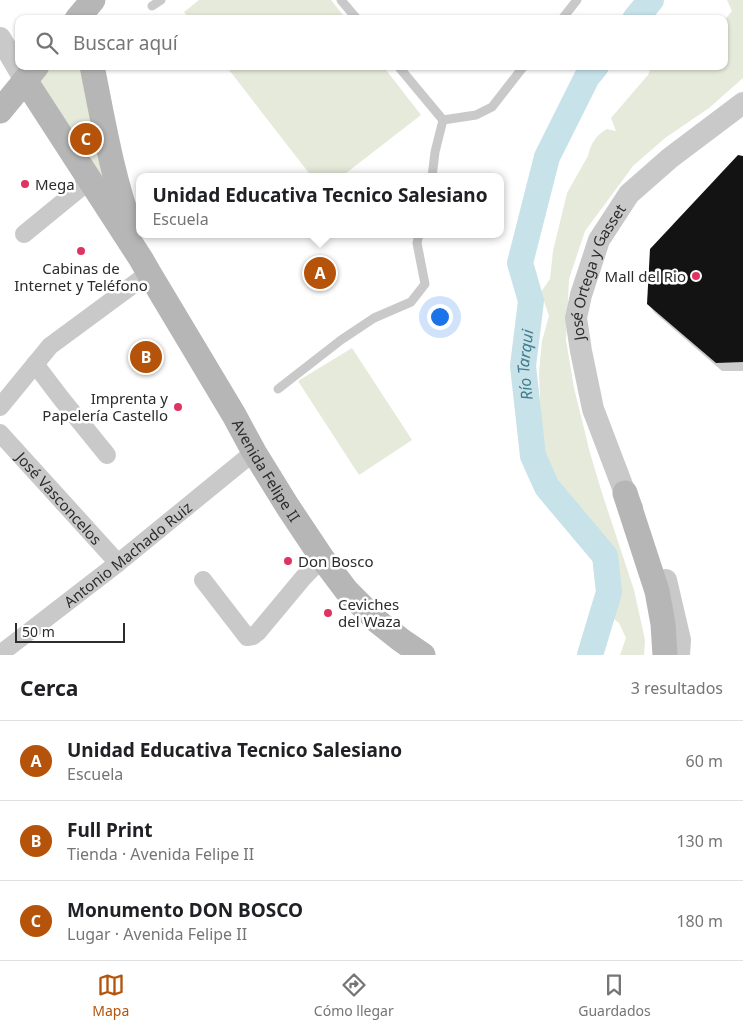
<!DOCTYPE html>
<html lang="es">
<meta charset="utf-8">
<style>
:root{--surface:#fff;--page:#f2f2f2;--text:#202124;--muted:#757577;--line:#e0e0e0;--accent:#b45309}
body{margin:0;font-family:"Noto Sans",sans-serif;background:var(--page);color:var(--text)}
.scale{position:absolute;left:15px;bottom:12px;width:110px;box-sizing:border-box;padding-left:5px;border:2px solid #2c2c2c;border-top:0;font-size:14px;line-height:18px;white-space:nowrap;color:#2c2c2c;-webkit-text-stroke:4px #fff;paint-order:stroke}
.you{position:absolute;left:439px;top:316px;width:18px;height:18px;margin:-12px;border:4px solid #fff;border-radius:50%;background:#1a73e8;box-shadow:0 0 0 8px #1a73e833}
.badge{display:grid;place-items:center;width:32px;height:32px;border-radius:50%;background:var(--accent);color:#fff;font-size:16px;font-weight:700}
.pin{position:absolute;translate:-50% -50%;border:2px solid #fff;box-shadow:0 1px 5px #0006}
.popup{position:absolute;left:136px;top:173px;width:368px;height:65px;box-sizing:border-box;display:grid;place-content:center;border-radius:10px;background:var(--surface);filter:drop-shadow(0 1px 4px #0005);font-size:16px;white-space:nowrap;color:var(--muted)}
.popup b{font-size:19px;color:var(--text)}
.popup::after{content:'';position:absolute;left:50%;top:100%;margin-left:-10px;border:10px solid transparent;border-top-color:var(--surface)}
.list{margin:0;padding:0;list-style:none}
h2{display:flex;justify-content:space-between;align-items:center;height:65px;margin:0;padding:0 20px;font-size:21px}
h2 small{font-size:16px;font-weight:400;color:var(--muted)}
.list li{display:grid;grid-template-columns:32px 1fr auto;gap:15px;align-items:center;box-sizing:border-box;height:80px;padding:0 20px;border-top:1px solid var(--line)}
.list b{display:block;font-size:19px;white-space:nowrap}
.list p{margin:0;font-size:16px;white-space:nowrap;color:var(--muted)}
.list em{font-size:16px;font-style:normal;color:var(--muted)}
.icon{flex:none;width:28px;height:28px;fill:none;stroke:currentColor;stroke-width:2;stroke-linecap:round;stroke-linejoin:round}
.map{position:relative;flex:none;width:743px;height:655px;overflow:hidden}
.search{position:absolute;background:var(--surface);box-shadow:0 1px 4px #0004;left:15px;right:15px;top:15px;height:55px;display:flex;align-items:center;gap:12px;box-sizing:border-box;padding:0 18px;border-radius:10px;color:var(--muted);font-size:19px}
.sheet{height:305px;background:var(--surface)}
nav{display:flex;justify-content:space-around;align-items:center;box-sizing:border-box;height:70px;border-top:1px solid var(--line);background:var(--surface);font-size:14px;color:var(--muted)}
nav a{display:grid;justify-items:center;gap:2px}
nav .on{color:var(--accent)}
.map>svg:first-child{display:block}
</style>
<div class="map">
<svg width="743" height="655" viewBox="0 0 743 655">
<rect width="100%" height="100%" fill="#fff"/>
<g fill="#e5eada">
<polygon points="199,0 331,0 346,19 189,19 184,12"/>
<path d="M727,0H743V78L709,108L665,138L633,166L585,231L569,279L566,340L574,388L590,453L602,493L634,590L645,640L644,655H620L626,638L619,623L596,604L599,538L567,495L544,456L541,427L539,372L542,341L549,316L541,292L550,279L553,251L567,193L588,156C591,143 596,135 607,129L616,131L611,118L648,75L652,66H724V21L732,11Z"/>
<polygon points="48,66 83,66 119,220 36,80"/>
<polygon points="226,66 383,66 421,115 341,177 312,177"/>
<polygon points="352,348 412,440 359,475 298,381"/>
</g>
<polygon fill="#0003" points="743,157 743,371 722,371 654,312 648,303"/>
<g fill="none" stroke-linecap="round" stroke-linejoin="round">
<g stroke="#c7e2e9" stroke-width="26">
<polyline points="635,19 651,0"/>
<path id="s1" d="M590,655L609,592L605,556L547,487L533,456L523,366L531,301L520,263L547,157L587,77L596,66"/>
</g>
</g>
<polygon fill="#131313" points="738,155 743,156 743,362 716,363 647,304 650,249"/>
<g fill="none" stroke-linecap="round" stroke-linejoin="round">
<g stroke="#c9c9c9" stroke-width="9">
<polyline points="341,0 357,19"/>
<polyline points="152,6 161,0"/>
<polyline points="562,19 577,0"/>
<polyline points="398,66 443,120 435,152 432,177"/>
<polyline points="443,120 476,115 492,107 524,66"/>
<polyline points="278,389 341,340 374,318 411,302 425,284 417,243 419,234"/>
</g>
<g stroke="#c9c9c9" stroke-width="18">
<polyline points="24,234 90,180"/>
<polyline points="35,364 60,397 107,455"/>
<polyline points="0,407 50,346 149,273"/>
<path id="s2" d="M0,433L118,563"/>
<polyline points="203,580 247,637 253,636 258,632 303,578 322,558"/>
<path id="s3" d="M0,654L118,563L254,452"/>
</g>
<g stroke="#c9c9c9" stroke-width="22">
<polyline points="0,38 25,80"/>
<path id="s4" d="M632,508L625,493L593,409L581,351L576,318L581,295L599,240L629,194L670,158L743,103"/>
<polyline points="666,580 680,640 679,655"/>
</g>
<g stroke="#b6b6b6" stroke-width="25">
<polyline points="77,19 93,0"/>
<path d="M92,66C103,120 112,176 131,228"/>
<path id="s5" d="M25,80L141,259L149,273L234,415L254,452L288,507L322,558L346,590L377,621L401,640L423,655"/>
<polyline points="0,111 37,66"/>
<polyline points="625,493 657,591 663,624 665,655"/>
</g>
</g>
<g fill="#de3461" stroke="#fff" stroke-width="2">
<circle cx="25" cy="184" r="5"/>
<circle cx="81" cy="251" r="5"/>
<circle cx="696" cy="276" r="5"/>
<circle cx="178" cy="407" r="5"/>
<circle cx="288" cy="561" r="5"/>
<circle cx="328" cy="613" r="5"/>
</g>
<g text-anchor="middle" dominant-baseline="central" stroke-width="5" stroke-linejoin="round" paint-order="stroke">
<g font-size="15" fill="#2c2c2c" stroke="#fff" text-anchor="start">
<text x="35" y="184">Mega</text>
<text x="81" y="268" text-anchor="middle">Cabinas de<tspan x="81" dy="17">Internet y Teléfono</tspan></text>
<text x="686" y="276" text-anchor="end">Mall del Rio</text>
<text x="168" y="398" text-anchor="end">Imprenta y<tspan x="168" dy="17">Papelería Castello</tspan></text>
<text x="298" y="561">Don Bosco</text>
<text x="338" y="604">Ceviches<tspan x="338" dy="17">del Waza</tspan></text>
</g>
<g font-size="15" fill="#2c2c2c" stroke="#fff">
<text stroke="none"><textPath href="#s4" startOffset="249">José Ortega y Gasset</textPath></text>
<text stroke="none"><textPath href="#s5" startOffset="459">Avenida Felipe II</textPath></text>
<text stroke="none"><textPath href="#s2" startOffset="88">José Vasconcelos</textPath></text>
<text stroke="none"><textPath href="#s3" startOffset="162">Antonio Machado Ruiz</textPath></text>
</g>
<g font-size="16" font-style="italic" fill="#3e7c8b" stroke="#fff">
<text stroke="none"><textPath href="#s1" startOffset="318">Río Tarqui</textPath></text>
</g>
</g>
</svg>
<div class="scale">50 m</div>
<div class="you"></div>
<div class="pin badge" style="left:320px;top:273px">A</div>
<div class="popup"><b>Unidad Educativa Tecnico Salesiano</b>Escuela</div>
<div class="pin badge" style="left:146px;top:357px">B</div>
<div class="pin badge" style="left:86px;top:139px">C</div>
<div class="search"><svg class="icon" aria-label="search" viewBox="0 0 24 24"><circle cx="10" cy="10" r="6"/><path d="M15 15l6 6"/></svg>Buscar aquí</div>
</div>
<section class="sheet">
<h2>Cerca<small>3 resultados</small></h2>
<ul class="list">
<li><span class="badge">A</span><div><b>Unidad Educativa Tecnico Salesiano</b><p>Escuela</p></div><em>60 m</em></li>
<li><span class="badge">B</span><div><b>Full Print</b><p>Tienda · Avenida Felipe II</p></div><em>130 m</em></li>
<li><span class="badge">C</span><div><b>Monumento DON BOSCO</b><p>Lugar · Avenida Felipe II</p></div><em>180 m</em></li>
</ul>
</section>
<nav>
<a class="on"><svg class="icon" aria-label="map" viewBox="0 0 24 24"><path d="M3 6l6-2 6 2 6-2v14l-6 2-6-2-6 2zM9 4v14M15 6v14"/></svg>Mapa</a>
<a><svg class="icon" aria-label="directions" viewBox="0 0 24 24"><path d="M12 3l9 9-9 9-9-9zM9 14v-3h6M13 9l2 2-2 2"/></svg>Cómo llegar</a>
<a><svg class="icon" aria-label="saved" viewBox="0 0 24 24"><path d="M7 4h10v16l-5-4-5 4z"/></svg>Guardados</a>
</nav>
